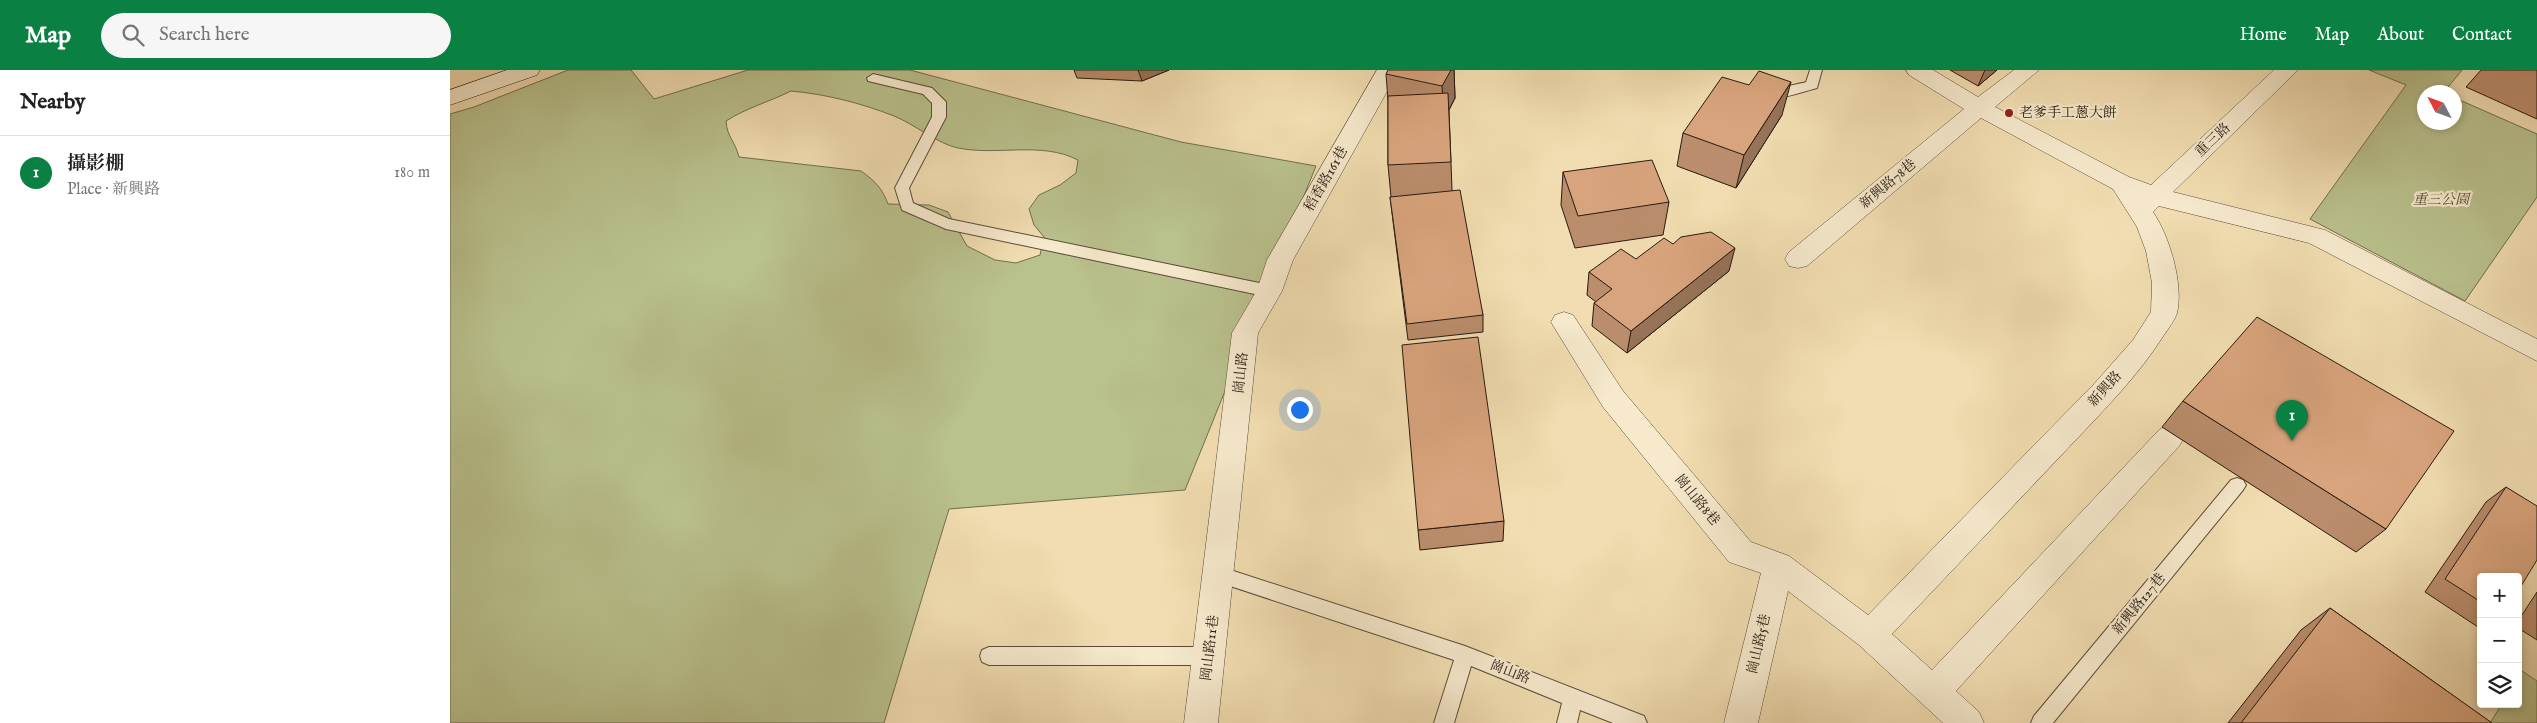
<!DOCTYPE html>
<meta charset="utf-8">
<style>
:root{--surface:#fff;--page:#f6f6f6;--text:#202124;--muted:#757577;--line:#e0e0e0;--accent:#0b8043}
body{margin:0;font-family:"IM FELL English","Noto Serif TC",serif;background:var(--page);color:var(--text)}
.controls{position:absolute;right:15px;bottom:15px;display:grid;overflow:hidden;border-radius:5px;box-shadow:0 2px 8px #0003}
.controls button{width:45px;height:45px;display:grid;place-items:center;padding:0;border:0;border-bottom:1px solid var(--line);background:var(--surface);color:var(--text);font:25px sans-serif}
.compass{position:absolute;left:1967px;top:15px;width:45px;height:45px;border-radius:50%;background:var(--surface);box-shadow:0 2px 8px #0003;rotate:311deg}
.you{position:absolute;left:849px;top:339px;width:18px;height:18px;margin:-12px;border:4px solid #fff;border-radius:50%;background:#1a73e8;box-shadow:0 0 0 8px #1a73e833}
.badge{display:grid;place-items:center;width:32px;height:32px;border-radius:50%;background:var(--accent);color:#fff;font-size:16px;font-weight:700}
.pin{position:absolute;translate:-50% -41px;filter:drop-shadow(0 1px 2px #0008)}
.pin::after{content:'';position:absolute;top:26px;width:18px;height:15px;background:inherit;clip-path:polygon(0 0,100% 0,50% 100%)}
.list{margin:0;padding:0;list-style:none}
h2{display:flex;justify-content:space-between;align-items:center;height:65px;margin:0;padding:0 20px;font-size:21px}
h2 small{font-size:16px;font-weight:400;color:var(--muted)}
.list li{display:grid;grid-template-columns:32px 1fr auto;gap:15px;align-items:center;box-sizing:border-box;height:75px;padding:0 20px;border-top:1px solid var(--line)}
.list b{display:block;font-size:19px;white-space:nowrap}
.list p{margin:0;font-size:16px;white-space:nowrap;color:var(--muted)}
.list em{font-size:16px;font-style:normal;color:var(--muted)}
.icon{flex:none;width:28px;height:28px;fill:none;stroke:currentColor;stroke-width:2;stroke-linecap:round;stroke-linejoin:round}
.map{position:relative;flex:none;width:2087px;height:653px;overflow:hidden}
header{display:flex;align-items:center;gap:30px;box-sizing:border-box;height:70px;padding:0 25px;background:var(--accent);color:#fff}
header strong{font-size:24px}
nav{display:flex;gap:28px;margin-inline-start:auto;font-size:18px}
.search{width:350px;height:45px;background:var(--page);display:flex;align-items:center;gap:12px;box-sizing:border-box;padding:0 18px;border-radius:28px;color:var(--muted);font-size:19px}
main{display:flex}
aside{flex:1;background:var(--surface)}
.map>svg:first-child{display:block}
</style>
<header>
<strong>Map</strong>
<div class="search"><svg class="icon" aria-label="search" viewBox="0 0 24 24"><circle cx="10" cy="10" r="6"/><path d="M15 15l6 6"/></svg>Search here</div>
<nav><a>Home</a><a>Map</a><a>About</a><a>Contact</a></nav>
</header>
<main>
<aside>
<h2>Nearby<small></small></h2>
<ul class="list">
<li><span class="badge">1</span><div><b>攝影棚</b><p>Place · 新興路</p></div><em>180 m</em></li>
</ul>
</aside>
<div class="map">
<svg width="2087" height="653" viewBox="0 0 2087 653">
<rect width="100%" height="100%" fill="#f1ddb1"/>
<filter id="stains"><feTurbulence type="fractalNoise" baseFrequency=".004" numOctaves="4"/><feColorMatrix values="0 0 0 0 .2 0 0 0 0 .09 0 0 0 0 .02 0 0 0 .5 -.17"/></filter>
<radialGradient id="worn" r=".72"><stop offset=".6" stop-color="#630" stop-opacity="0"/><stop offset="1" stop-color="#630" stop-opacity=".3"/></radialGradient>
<g fill="#b9c18d" stroke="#706e4f" fill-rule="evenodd">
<path d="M118,0H181L204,29L298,0H460L731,72L866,96L735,420L499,439L434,653H0V44L24,37ZM341,21C375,24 411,33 444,46C464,54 488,74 508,78C548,86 591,71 628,90L626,103L610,115L589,125L579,139L584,155L594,167L590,185L566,193L545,190L517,176L498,142L479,135L438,134C432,118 425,111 411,101L289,87C285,71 277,67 276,51C296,38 319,32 341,21Z"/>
<polygon points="1919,0 2012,0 1994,22 1974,22 1974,52 2004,52 2005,28 2087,64 2087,127 2015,231 1860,149 1956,15"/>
<polygon points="2072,601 2087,611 2087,653 2040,653 2052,634 2068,634 2068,607"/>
</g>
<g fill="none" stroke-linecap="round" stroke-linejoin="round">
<defs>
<g id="lane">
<path d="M1360,0H1372L1367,18C1354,21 1320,35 1311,23C1314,19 1348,15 1356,12Z"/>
<polygon points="423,4 482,18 496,32 496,47 459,118 463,133 499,149 819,215 824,217 827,221 824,225 819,227 496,159 452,140 445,118 482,47 482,33 473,24 418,11 417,8"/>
<polygon points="1787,408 1793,410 1796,415 1793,420 1603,653 1581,653 1584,646 1781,410"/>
<polygon points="768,496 1015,576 1194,646 1197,653 1163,653 1130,640 1127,653 1107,653 1112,633 1021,596 1004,653 984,653 1004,590 762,510 759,504 762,498"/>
<polygon points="539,577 759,577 766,580 768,586 766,592 759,595 539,595 532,592 530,586 532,580"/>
</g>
<g id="street">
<polygon points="927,0 949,0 843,190 832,221 808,263 768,653 734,653 782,263 807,220 817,190"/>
<path d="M1456,0H1483L1528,27L1564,0H1589L1545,37L1679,107L1701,115L1824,0H1848L1723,122L1875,160L2087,269V291L1859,173L1709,136L1703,142C1719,165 1734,214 1727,243C1725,250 1718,259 1714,265C1688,306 1654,340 1621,375C1561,438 1502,501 1442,564L1482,600L1710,359L1720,355L1730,359L1734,367L1730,375L1506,621L1529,642L1534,653H1493L1409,575L1338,521L1308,653H1274L1311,503L1279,492L1153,337L1101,252L1105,245L1114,242L1123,245L1173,321L1301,472L1339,486L1418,545L1644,314L1683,270L1701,242L1702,213L1696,181L1687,157L1663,119L1531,48L1357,196L1348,198L1339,196L1335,189L1339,182L1514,39L1459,5Z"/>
</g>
<polygon id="secondary" points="57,0 90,0 87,5 0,35 0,20"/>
</defs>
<use href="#lane" stroke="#5a4b39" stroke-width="2"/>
<use href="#street" stroke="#5a4b39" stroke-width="1"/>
<use href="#secondary" stroke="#281a11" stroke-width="1"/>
<use href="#lane" fill="#f6e9cc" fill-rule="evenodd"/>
<use href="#street" fill="#f6e9cc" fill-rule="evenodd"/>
<use href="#secondary" fill="#f6e9cc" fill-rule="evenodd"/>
</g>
<g fill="#ba8d6c" stroke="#281a11">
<polygon points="624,0 719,0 692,11 627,8"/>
<polygon points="1004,0 1005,28 999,40 1002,120 1033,245 1033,262 958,270 940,127 941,127 938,95 938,30 936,4"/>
<polygon points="1500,0 1547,0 1528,16"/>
<polygon points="2031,0 2087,0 2087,49 2016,17"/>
<polygon points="1332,45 1286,118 1227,96 1233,63"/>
<polygon points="1113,102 1219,132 1213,165 1125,178 1111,135"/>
<polygon points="1223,174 1279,201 1177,283 1142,256 1144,233 1146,232 1137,225 1139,202 1186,189"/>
<polygon points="1733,331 1936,459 1906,482 1712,357"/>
<polygon points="2056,417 2031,507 2031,559 1975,522 2036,432"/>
<polygon points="1054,451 1053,471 970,480 968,460"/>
<polygon points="2087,522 2087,570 2068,558 2068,551"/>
<polygon points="1880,538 2042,653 1778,653 1851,560"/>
</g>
<g fill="#977358" stroke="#281a11">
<polygon points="688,0 719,0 692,11"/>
<polygon points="989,0 1004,0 1005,28 994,49 992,16"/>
<polygon points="1535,0 1547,0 1528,16"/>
<polygon points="1341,12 1332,45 1286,118 1294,85"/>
<polygon points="1285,178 1279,201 1177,283 1181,261"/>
</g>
<g fill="#d8a47d" stroke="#281a11">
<polygon points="938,0 1001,0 992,16 936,4"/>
<polygon points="1309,1 1341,12 1294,85 1233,63 1272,7 1299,15"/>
<polygon points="998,23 1001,92 938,95 938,26"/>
<polygon points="1202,90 1219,132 1128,146 1113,102"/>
<polygon points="1010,120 1033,245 957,254 940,127"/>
<polygon points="1261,162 1285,178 1181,261 1144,233 1162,219 1139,202 1171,179 1186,189 1214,168 1223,174 1231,167"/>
<polygon points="1807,247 2004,361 1936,459 1733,331"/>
<polygon points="1028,267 1054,451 968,460 952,275"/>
<polygon points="2056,417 2087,436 2087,490 2068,521 2068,507 2031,507 2031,532 1995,509"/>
<polygon points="1880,538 2042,653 1791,653"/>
</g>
<circle fill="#8f2418" stroke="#f6e9cc" stroke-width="2" cx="1559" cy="43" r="5"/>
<g text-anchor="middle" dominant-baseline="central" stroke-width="4.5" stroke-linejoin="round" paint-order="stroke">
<g font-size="14" fill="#281a11" stroke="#f6e9cc" text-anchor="start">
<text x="1569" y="43">老爹手工蔥大餅</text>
</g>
<g font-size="14" fill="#281a11" stroke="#f6e9cc">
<text transform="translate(1763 70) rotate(-43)">重三路</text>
<text transform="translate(876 109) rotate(-60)">稻香路161巷</text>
<text transform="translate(1438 114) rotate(-40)">新興路78巷</text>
<text transform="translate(791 303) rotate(-84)">崗山路</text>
<text transform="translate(1655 319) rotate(-48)">新興路</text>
<text transform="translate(1247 430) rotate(50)">崗山路8巷</text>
<text transform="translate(1689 534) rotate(-51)">新興路127巷</text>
<text transform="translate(1309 574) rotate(-77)">崗山路5巷</text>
<text transform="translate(760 578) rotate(-83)">岡山路11巷</text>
<text transform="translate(1060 602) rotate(21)">崗山路</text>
</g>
<g font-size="14" font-style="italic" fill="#544c36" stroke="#f6e9cc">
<text x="1991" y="130">重三公園</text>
</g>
</g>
<rect width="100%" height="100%" filter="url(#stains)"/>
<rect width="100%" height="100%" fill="url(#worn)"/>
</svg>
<div class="controls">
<button>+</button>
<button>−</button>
<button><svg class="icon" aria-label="layers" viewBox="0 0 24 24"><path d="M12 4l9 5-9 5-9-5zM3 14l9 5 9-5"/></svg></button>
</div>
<svg class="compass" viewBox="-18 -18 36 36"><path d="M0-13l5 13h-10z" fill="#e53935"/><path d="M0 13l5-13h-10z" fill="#757577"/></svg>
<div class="you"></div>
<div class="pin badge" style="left:1842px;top:371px">1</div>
</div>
</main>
